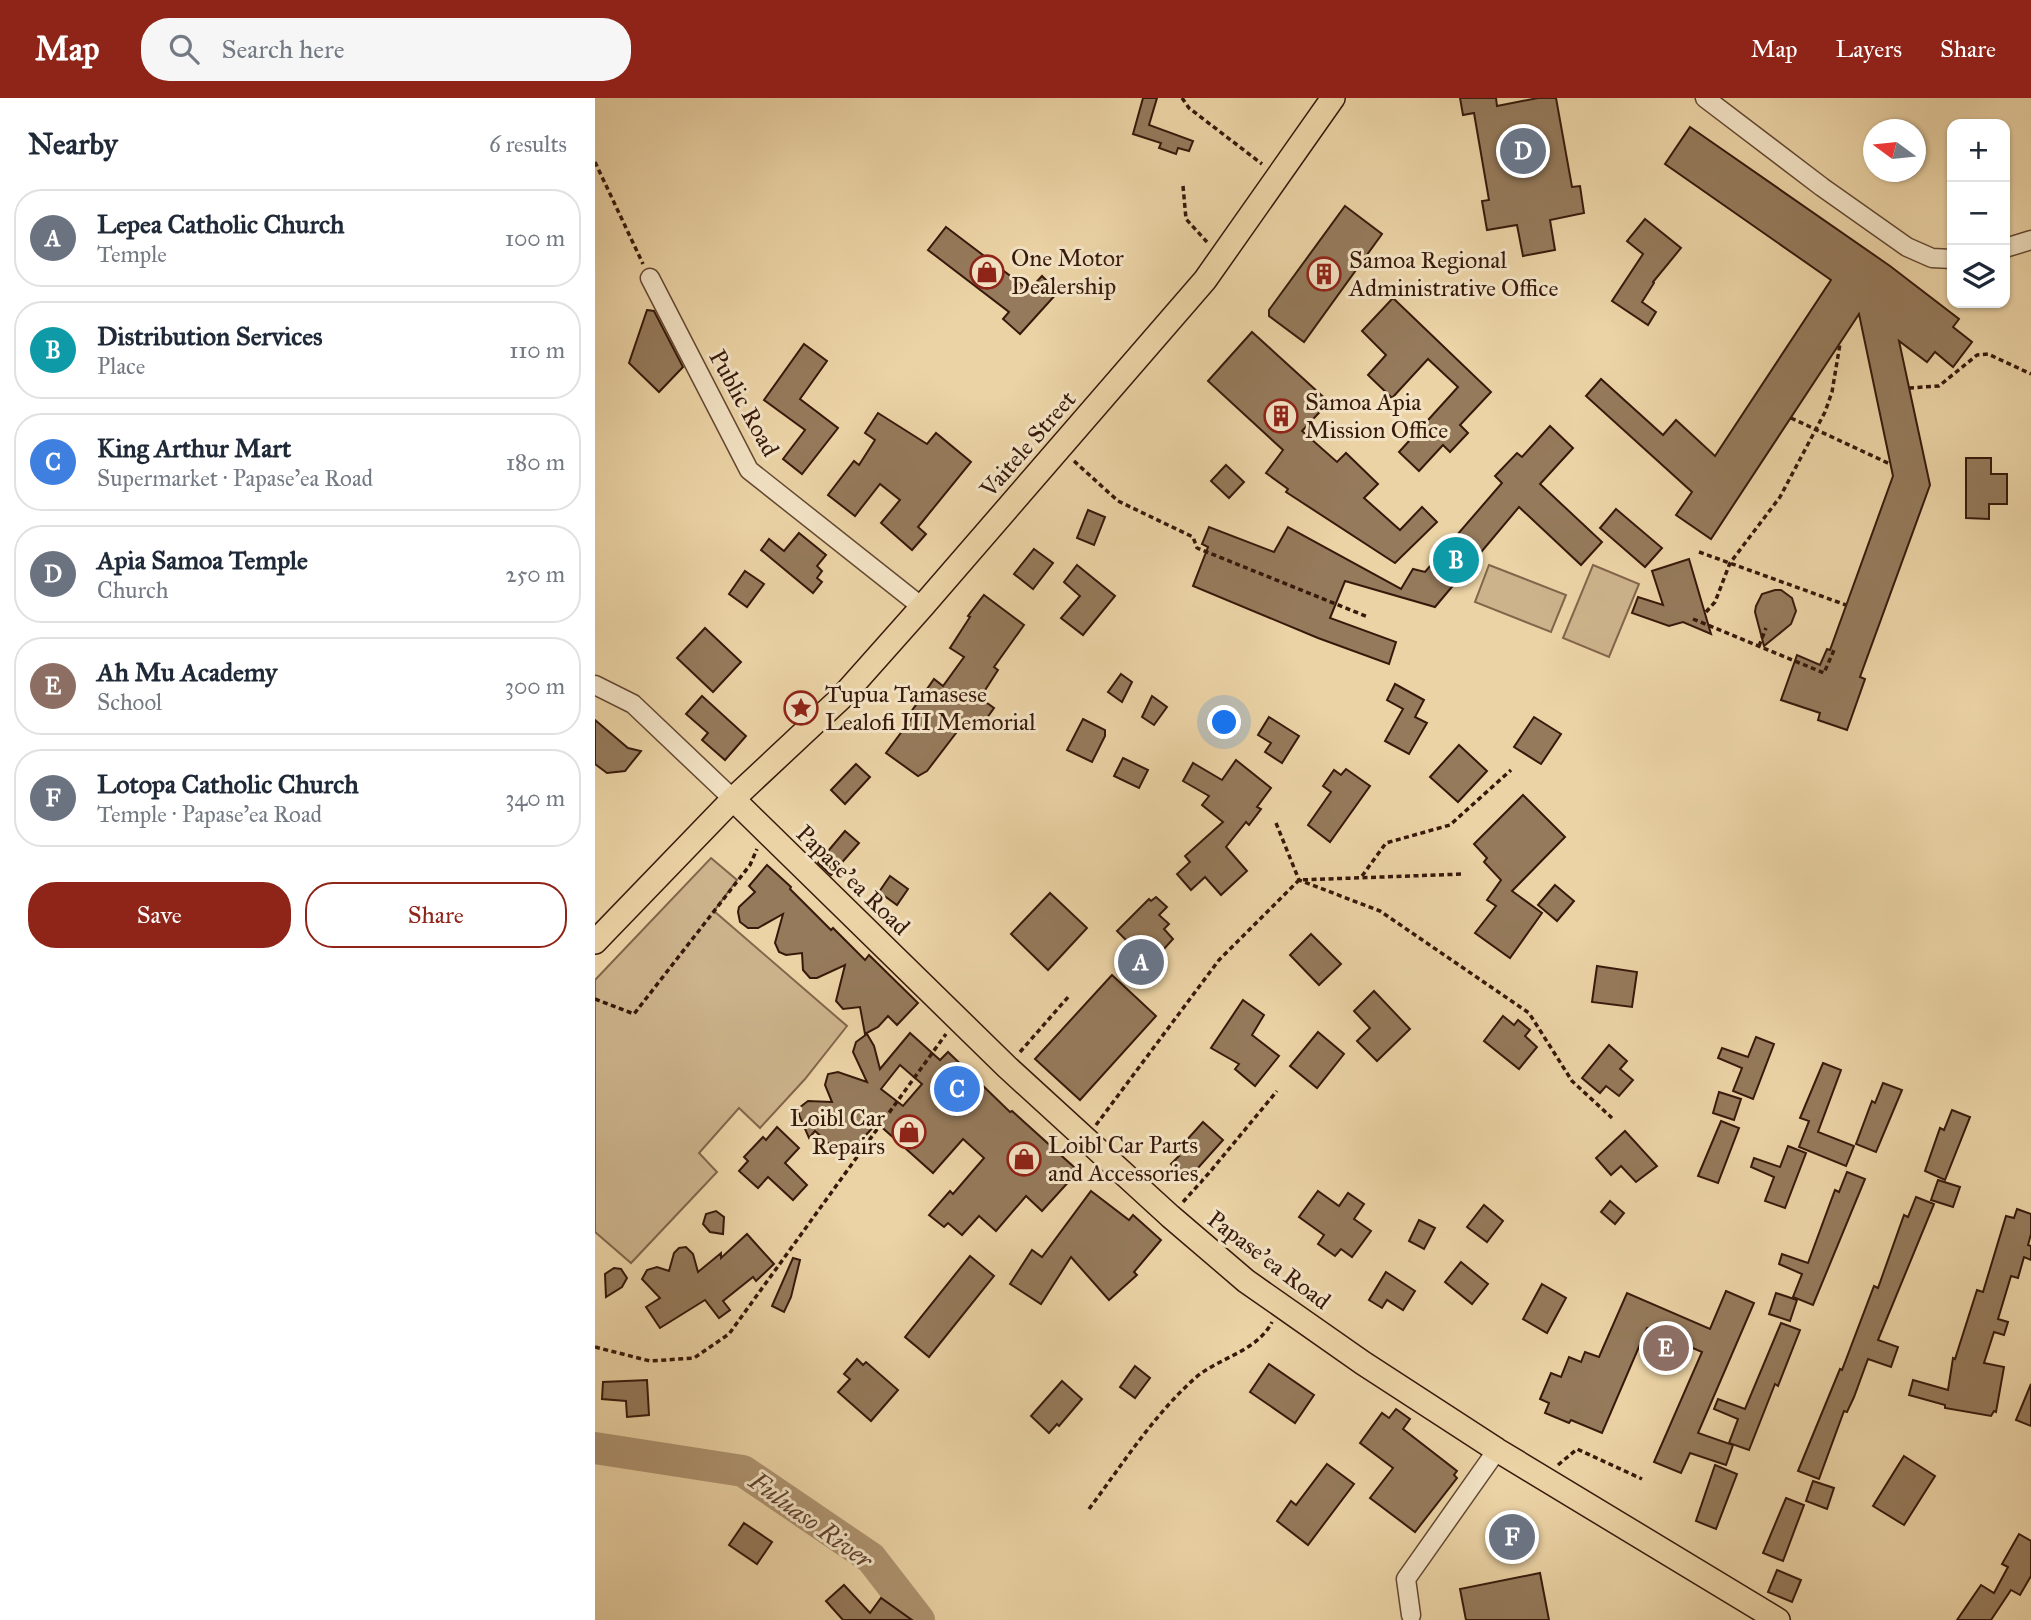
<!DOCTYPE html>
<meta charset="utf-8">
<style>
:root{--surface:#fff;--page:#f6f6f7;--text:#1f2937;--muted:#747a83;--line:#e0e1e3;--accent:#8f2418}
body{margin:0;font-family:"IM FELL Great Primer",serif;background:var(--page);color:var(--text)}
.controls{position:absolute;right:21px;top:21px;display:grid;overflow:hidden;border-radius:14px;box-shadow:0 2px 5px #0004}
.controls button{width:63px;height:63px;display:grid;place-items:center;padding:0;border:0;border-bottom:2px solid var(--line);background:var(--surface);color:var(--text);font:35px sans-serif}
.compass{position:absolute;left:1268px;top:21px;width:63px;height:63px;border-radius:50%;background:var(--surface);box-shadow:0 2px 5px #0004;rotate:285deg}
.you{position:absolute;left:630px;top:625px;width:24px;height:24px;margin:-18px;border:5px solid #fff;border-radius:50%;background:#1a73e8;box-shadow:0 0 0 10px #1a73e833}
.badge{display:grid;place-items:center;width:46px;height:46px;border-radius:50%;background:var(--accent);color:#fff;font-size:23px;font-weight:700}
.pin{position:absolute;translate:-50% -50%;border:4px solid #fff;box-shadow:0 2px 7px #0006}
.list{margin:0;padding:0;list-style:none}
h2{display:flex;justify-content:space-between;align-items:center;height:91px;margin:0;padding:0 28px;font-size:30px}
h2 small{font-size:23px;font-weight:400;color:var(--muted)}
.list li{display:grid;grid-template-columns:46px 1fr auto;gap:21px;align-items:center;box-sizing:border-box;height:98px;margin:0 14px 14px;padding:0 14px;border:2px solid var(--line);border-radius:28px}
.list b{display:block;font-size:26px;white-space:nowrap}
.list p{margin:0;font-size:23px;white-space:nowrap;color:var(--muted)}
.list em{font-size:23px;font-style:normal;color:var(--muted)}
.actions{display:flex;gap:14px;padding:21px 28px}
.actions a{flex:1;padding:16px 0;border:2px solid var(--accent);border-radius:28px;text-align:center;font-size:24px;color:var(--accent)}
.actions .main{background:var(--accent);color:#fff}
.icon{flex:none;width:38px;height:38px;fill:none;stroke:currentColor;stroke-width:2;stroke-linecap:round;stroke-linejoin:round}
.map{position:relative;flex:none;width:1436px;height:1522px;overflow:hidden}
header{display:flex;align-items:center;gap:42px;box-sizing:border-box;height:98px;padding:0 35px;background:var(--accent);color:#fff}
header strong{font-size:33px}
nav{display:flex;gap:38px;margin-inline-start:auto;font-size:24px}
.search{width:490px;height:63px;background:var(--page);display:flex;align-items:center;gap:18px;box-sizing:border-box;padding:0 24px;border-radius:28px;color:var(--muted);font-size:26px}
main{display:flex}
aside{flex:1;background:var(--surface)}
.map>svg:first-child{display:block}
</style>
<header>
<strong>Map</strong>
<div class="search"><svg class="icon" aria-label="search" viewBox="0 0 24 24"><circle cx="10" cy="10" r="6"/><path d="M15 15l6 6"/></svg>Search here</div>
<nav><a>Map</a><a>Layers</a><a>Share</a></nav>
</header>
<main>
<aside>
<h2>Nearby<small>6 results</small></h2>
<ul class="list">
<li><span class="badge" style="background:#6b7280">A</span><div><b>Lepea Catholic Church</b><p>Temple</p></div><em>100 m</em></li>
<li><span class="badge" style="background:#0f9aa8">B</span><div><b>Distribution Services</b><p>Place</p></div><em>110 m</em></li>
<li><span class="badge" style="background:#3f7fe0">C</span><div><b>King Arthur Mart</b><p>Supermarket · Papase'ea Road</p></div><em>180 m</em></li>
<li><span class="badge" style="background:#6b7280">D</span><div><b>Apia Samoa Temple</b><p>Church</p></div><em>250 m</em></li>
<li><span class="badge" style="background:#8d6e63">E</span><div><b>Ah Mu Academy</b><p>School</p></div><em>300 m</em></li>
<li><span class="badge" style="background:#6b7280">F</span><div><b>Lotopa Catholic Church</b><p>Temple · Papase'ea Road</p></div><em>340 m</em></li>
</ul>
<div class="actions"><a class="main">Save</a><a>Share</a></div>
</aside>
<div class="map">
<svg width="1436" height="1522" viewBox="0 0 1436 1522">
<rect width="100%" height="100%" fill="#ebd3a5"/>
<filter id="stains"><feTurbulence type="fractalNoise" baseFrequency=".00286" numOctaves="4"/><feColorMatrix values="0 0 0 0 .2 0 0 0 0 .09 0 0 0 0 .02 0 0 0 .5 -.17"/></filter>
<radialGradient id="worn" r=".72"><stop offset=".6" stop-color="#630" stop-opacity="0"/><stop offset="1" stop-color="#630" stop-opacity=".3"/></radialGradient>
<g fill="#ccb38b" stroke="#82664b" stroke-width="2">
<polygon points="894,467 971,497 956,534 880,504"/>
<polygon points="998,467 1044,486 1014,559 968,540"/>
<polygon points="116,760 142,782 119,813 252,928 210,981 165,1030 144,1010 104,1055 122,1074 36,1165 0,1134 0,882"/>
</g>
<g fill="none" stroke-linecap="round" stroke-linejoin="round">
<polyline stroke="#ae9471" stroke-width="32" points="0,1350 148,1373 276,1460 324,1522"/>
</g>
<g fill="#957a5b" stroke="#37190b" stroke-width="2" fill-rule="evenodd">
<polygon points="548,0 562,0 554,27 598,43 594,53 583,50 581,56 564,50 566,45 538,36"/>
<polygon points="865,0 901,0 902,8 943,0 961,0 977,89 985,88 989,115 955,122 960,152 928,158 922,127 892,132 887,103 894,102 879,15 868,17"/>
<polygon points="1095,29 1295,168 1364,221 1358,229 1377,244 1358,269 1340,254 1332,264 1304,243 1335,387 1265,579 1270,581 1252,632 1223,622 1225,615 1186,602 1202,557 1225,567 1232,551 1235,552 1298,378 1264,216 1116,441 1081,417 1097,394 991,298 1006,281 1068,337 1081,322 1120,358 1236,182 1070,66"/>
<polygon points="750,108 787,136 709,244 674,218 674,212"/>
<polygon points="1050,121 1086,150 1058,184 1059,185 1047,204 1061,214 1053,227 1017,203 1048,156 1032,143"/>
<polygon points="351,129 434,192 447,178 463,194 425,236 408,221 414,214 333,152"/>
<polygon points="798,200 896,294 865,327 873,335 855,354 848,347 824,373 804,354 863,289 833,261 797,300 773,277 791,257 767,233"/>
<polygon points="52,212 59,213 88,269 64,294 34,265"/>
<polygon points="657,234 734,304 707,333 742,364 751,355 783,386 769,400 805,432 827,409 842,424 800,465 691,394 693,391 671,375 688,352 613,283"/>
<polygon points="209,246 232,263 205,301 243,330 207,376 188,361 210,332 169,302"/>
<polygon points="283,315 332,346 341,335 376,364 323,429 331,436 317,452 286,425 305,402 285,386 260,418 233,397 259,363 264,367 280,342 270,335"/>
<polygon points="955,328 978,350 945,386 1007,444 986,467 924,409 840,509 750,483 735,520 801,544 794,566 723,540 598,488 613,449 607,446 614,429 679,454 693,429 806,491 818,471 830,474 907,385 900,378 922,355 927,359"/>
<polygon points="1371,360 1396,360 1396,376 1412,376 1412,406 1394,406 1394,421 1371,420"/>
<polygon points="631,367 649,384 634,400 616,383"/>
<polygon points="1021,411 1067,450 1050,469 1005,430"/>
<polygon points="493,412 510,419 499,447 482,440"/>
<polygon points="204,435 231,457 222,468 227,473 222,480 227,484 218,495 166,452 174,441 189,453"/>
<polygon points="439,451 458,465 438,491 419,476"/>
<polygon points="1094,461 1116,536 1088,524 1074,528 1037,515 1043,499 1068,507 1057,473"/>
<polygon points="482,467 520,498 488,537 466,520 485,498 469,484"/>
<polygon points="150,473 169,486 152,509 134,496"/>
<polygon points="1180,492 1186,492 1197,500 1201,513 1196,526 1169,548 1160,514 1161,508 1167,496"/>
<polygon points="389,497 429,527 399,569 403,572 385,600 399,610 384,631 371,622 332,673 323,678 291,655 319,617 316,614 339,581 348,588 369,559 355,550 375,519 373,518"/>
<polygon points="110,530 146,564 118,594 82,560"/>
<polygon points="526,576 537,584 527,604 513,594"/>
<polygon points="800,586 829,602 820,619 832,625 814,656 790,643 808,611 792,602"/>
<polygon points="107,598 151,638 130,662 107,642 113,635 91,616"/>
<polygon points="557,598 572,609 559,627 547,619"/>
<polygon points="674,619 704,638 687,665 670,654 676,645 663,637"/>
<polygon points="939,619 966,636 946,666 919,649"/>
<polygon points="488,621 510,632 510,638 497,664 472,652"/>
<polygon points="0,622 33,650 46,653 30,673 12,675 0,666"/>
<polygon points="864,647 892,673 863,704 835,679"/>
<polygon points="528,660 553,672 544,690 519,678"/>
<polygon points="641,662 676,690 662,709 666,711 654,727 651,724 631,749 652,773 626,797 610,779 596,792 582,776 595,764 590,758 628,724 607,707 614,698 588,683 598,665 627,682"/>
<polygon points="261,666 275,679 250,706 236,692"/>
<polygon points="751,671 775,688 735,744 713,727 736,694 728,688 739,672 746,677"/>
<polygon points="928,697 970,739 917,793 947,815 915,860 880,835 901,808 892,802 906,782 889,764 892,760 879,746"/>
<polygon points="250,733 264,745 236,777 223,765"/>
<polygon points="172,767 196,789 195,791 236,832 238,830 270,862 274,857 323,905 302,927 293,918 283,929 270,936 265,909 248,911 241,903 250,867 222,880 215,880 208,872 207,855 191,857 184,854 180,845 188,816 163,830 153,830 145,824 143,814 144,809 160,794 154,788"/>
<polygon points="295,778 313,791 302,807 284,794"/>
<polygon points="960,787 979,803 962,823 943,807"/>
<polygon points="455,795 492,830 453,872 416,836"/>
<polygon points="561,799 572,809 564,817 574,826 569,831 578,841 568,852 560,843 546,857 522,833 554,801 556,803"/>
<polygon points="716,836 746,866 724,887 695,857"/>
<polygon points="1002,868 1042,874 1037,909 997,904"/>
<polygon points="517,877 561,918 485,1002 440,961"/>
<polygon points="779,893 815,931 782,963 762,943 775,930 759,913"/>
<polygon points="648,902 669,917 657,937 684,958 660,988 640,971 644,966 616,950"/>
<polygon points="908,918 919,927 923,922 935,932 930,938 942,949 924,971 889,943"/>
<polygon points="723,934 749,956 722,990 695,968"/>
<path d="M315,935L345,962L353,954L415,1014L417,1013L480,1070L477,1074V1080L447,1113L431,1098L401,1133L384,1118L367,1137L353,1125L349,1129L334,1117L355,1093L358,1096L389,1060L368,1041L338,1075L282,1025L258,1051L250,1044L242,1053L220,1033L214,1040L204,1017V1010L213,1003L237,1004L230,987L233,976L243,974L272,984L258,954L261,944L272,936L279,948L285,971ZM305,967L327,986L308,1008L286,991Z"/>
<polygon points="1161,939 1179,946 1158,1001 1138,993 1147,970 1123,960 1127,950 1153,959"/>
<polygon points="1014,947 1032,963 1025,971 1038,982 1024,998 1011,988 1005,995 987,980"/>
<polygon points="1228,965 1246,972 1223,1034 1259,1048 1251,1068 1204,1049 1214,1023 1205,1020"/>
<polygon points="1288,985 1307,992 1281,1054 1261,1046 1277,1003 1280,1005"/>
<polygon points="1124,994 1146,1001 1139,1022 1118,1015"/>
<polygon points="1357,1012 1375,1019 1350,1082 1330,1073 1345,1030 1349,1032"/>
<polygon points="1126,1023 1144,1030 1123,1085 1103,1078"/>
<polygon points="608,1024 628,1042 593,1081 576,1066 584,1058 580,1055"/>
<polygon points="182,1029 204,1050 190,1065 212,1087 198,1102 173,1079 163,1090 144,1073 153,1063 149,1059 168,1039 171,1042"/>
<polygon points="1030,1033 1062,1068 1041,1084 1026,1068 1016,1077 1001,1060"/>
<polygon points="1193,1048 1211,1055 1190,1110 1170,1103 1179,1079 1156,1069 1159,1060 1185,1069"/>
<polygon points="1252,1074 1270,1081 1218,1207 1198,1199 1207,1176 1184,1166 1187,1156 1213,1165 1240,1092 1244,1094"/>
<polygon points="1343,1082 1365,1089 1358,1109 1336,1102"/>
<polygon points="496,1093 534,1122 538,1117 566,1142 539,1174 542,1177 514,1202 476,1159 446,1206 415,1186 437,1152 447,1159"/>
<polygon points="723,1093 744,1108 753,1095 769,1106 759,1121 776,1133 757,1159 746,1151 740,1158 723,1146 729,1137 704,1119"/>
<polygon points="1321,1099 1339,1106 1283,1242 1303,1249 1296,1269 1273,1261 1259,1299 1252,1314 1249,1313 1224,1381 1203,1373 1245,1271 1247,1272 1279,1188 1283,1190 1309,1117 1313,1119"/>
<polygon points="1015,1103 1029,1115 1020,1126 1006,1114"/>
<polygon points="889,1107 908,1123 892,1144 872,1129"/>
<polygon points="1422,1111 1436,1116 1436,1136 1433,1147 1436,1148 1436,1162 1429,1159 1423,1180 1416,1178 1403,1221 1413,1224 1409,1237 1399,1234 1389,1265 1409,1269 1401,1314 1399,1313 1396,1318 1350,1310 1350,1307 1314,1297 1318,1282 1353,1292 1358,1260 1360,1261 1382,1192 1388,1194 1411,1118 1419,1120"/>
<polygon points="121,1113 129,1119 128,1136 115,1134 108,1126 111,1116"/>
<polygon points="824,1122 840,1130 829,1151 814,1143"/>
<polygon points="152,1136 179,1166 161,1183 158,1179 128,1203 135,1212 124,1220 110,1202 65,1230 51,1209 65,1200 47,1181 52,1172 62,1169 74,1173 79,1155 84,1150 91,1149 98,1156 103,1174 126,1155 126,1160"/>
<polygon points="375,1158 399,1178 334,1259 310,1239"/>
<polygon points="198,1160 205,1162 196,1199 189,1214 177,1208"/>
<polygon points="866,1164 893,1186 877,1206 850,1184"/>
<polygon points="19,1170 26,1171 32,1180 27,1189 11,1199 10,1176"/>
<polygon points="791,1174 820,1193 808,1212 792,1202 787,1210 774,1202"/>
<polygon points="947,1186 971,1200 952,1235 928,1221"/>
<polygon points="1131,1193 1159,1205 1103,1335 1138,1347 1131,1367 1095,1355 1086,1375 1059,1364 1107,1254 1052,1230 1007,1335 976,1322 974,1325 950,1315 954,1305 945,1301 956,1275 966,1279 974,1259 986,1264 990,1254 1004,1259 1032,1195 1115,1231"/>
<polygon points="1181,1195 1202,1202 1195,1223 1174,1216"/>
<polygon points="1186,1225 1205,1232 1183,1288 1180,1286 1154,1352 1134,1345 1143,1321 1119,1311 1123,1301 1150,1311"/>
<polygon points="262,1261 268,1267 271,1264 303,1292 276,1323 243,1294 255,1281 249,1276"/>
<polygon points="674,1266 719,1297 700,1325 655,1294"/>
<polygon points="540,1268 555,1280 540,1300 525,1289"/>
<polygon points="52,1282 54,1317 32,1319 31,1303 7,1301 8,1284"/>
<polygon points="467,1283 487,1301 464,1328 462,1326 454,1335 436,1318"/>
<polygon points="1436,1286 1436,1328 1421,1322"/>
<polygon points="801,1311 815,1321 808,1331 862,1373 859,1377 862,1380 820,1434 775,1400 798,1370 765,1345 787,1315 794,1320"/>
<polygon points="1309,1358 1340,1378 1309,1427 1278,1408"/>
<polygon points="732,1366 759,1386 713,1447 682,1423 696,1403 701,1407"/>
<polygon points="1120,1367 1142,1376 1121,1431 1101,1423"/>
<polygon points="1218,1383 1239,1390 1232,1411 1211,1403"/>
<polygon points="1191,1400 1209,1407 1188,1463 1168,1455"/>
<polygon points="149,1425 177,1444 162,1466 134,1447"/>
<polygon points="1424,1436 1436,1443 1436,1478 1425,1497 1416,1492 1396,1522 1362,1522 1386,1487 1399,1495 1413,1469 1407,1466"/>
<polygon points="1182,1472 1206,1482 1197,1504 1173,1494"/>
<polygon points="945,1475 954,1522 871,1522 865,1491"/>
<polygon points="249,1487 275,1515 286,1500 317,1522 248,1522 231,1503"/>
</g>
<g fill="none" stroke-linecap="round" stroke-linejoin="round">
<defs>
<g id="minor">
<polyline points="1110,0 1227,89 1312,149 1337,160 1357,161"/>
<polyline points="1410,150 1436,142"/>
<polyline points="55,180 154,372 327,509"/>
<polyline points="0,587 38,606 138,701"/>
<polyline points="816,1517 811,1481 902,1352"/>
</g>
<g id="major">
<polyline points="138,701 412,969 575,1118 651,1183 768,1265 902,1352 1183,1522"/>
<polyline points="0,844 138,701 247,599 327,509 610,182 738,0"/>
</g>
</defs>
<use href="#minor" stroke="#644832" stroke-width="21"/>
<use href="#major" stroke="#37190b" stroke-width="26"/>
<g stroke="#37190b" stroke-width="3.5" stroke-dasharray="5 3.5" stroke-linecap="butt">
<polyline points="587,0 594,10 667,66"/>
<polyline points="0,64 48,166"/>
<polyline points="588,88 591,121 612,144"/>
<polyline points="1314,290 1344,288 1382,257 1393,256 1436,276"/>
<polyline points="1196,320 1295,366"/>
<polyline points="479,363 523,403 598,439 602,450 773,519"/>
<polyline points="1104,454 1251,507"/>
<polyline points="1111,514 1120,504 1135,465 1185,399 1230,314 1237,294 1245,246"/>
<polyline points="1098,521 1229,575 1239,552"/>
<polyline points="1164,548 1171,530"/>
<polyline points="681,725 704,782 785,813 934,915 977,983 1017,1020"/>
<polyline points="767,778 791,745 855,727 916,672"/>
<polyline points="0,901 39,916 155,767 162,751"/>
<polyline points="425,954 474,898"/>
<polyline points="501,1027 624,862 704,782 869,776"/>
<polyline points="588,1104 614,1075 682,993"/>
<polyline points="0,1249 55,1263 99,1260 134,1236 351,936"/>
<polyline points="963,1367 982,1351 1047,1381"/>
<path d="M494,1411C527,1367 558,1318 599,1281C622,1260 662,1254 677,1224"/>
</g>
<use href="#minor" stroke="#f2e2c4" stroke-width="18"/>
<use href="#major" stroke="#ebd3a5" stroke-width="23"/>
</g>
<defs>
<symbol id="shop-ring" viewBox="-11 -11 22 22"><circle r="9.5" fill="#f2e2c4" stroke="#8f2418" stroke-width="1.5"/><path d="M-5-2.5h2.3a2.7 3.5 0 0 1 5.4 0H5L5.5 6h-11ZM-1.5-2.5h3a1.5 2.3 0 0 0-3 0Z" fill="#8f2418"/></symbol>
<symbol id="building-ring" viewBox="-11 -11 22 22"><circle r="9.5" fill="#f2e2c4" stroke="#8f2418" stroke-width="1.5"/><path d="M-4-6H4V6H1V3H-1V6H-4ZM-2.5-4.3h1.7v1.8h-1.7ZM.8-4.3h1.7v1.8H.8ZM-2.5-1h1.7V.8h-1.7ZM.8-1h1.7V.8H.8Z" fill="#8f2418"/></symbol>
<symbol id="sight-ring" viewBox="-11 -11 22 22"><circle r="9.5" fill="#f2e2c4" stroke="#8f2418" stroke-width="1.5"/><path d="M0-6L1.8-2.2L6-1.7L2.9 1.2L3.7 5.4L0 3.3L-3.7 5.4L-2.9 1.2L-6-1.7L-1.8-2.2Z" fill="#8f2418"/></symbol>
</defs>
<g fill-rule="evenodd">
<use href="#shop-ring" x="373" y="155" width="38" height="38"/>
<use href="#building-ring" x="710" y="157" width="38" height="38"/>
<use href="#building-ring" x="667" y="299" width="38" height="38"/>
<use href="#sight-ring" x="187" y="591" width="38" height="38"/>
<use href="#shop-ring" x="295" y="1015" width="38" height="38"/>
<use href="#shop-ring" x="410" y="1042" width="38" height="38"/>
</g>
<g text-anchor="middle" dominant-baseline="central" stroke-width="6" stroke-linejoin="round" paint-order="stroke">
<g font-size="24" fill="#37190b" stroke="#f2e2c4" text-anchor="start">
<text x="416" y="160">One Motor<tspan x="416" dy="28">Dealership</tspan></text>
<text x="754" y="162">Samoa Regional<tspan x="754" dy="28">Administrative Office</tspan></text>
<text x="710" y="304">Samoa Apia<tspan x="710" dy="28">Mission Office</tspan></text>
<text x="230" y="596">Tupua Tamasese<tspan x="230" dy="28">Lealofi III Memorial</tspan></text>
<text x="290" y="1020" text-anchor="end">Loibl Car<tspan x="290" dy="28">Repairs</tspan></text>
<text x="453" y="1047">Loibl Car Parts<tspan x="453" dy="28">and Accessories</tspan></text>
</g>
<g font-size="24" fill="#37190b" stroke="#f2e2c4">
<text transform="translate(149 305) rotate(61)">Public Road</text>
<text transform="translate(433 346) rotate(-49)">Vaitele Street</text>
<text transform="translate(258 782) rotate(44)">Papase'ea Road</text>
<text transform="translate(674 1162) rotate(37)">Papase'ea Road</text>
</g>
<g font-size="26" font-style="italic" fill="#61442f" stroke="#f2e2c4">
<text transform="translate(216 1422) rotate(36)">Fuluaso River</text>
</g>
</g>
<rect width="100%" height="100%" filter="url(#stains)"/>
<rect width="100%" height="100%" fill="url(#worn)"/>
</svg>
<div class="controls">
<button>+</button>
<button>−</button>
<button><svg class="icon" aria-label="layers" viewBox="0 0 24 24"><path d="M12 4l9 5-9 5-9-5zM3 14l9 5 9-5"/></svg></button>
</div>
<svg class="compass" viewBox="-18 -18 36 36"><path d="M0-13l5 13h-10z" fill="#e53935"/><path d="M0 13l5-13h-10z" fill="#747a83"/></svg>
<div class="you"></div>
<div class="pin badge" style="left:546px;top:864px;background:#6b7280">A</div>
<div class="pin badge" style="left:861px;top:462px;background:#0f9aa8">B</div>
<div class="pin badge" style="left:362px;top:991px;background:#3f7fe0">C</div>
<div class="pin badge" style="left:928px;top:53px;background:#6b7280">D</div>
<div class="pin badge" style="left:1071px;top:1250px;background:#8d6e63">E</div>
<div class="pin badge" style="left:917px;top:1439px;background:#6b7280">F</div>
</div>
</main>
